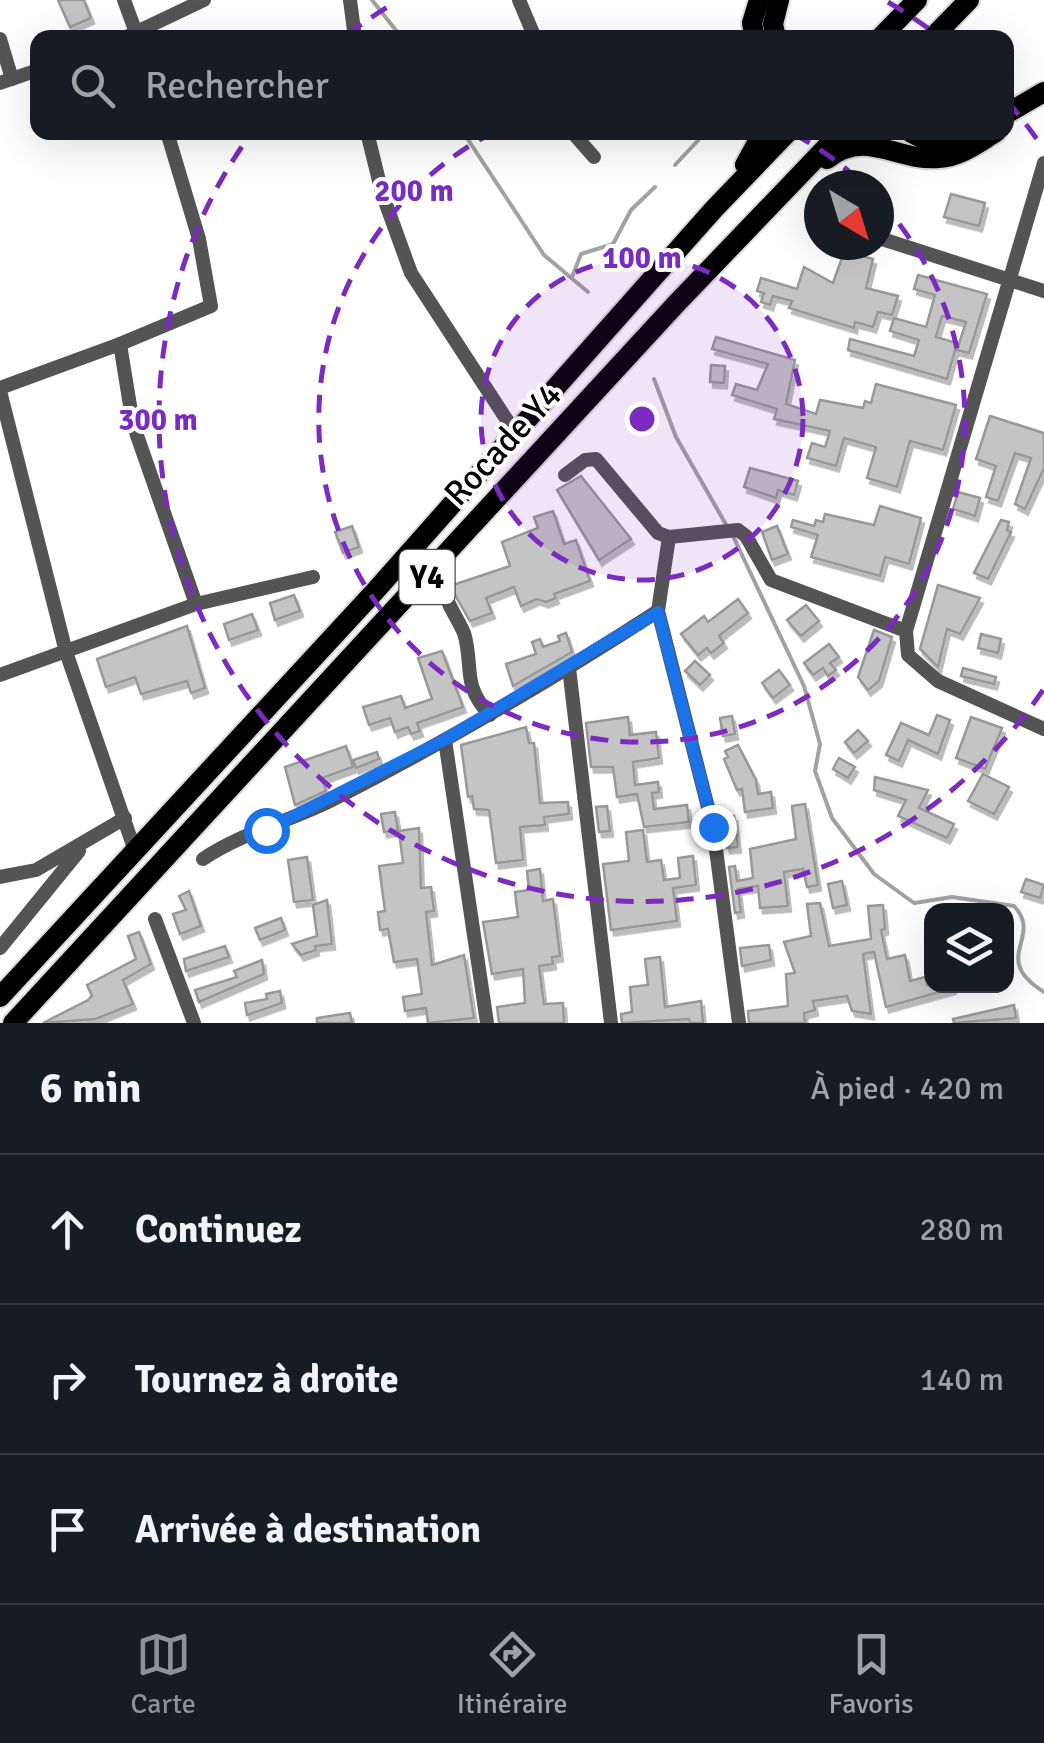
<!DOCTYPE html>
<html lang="fr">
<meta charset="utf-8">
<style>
:root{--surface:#171b24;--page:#20242c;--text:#f1f3f6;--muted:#9ea1a6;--line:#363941;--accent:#8c9099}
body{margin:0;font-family:Signika,sans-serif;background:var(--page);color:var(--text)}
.controls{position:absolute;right:30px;bottom:30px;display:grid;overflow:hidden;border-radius:20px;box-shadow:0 10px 40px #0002}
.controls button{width:90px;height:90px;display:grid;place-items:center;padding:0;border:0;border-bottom:2px solid var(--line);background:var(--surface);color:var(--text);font:50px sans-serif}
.compass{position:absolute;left:804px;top:170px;width:90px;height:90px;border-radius:50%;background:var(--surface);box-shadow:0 10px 40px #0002;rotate:142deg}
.stop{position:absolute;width:30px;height:30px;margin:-22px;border:8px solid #1a73e8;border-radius:50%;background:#fff}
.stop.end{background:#1a73e8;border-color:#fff;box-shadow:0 2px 10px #0008}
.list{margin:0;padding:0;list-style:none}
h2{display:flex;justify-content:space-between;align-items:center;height:130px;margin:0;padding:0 40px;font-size:42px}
h2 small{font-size:32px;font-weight:400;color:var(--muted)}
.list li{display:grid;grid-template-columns:65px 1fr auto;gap:30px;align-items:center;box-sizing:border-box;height:150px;padding:0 40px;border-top:2px solid var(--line)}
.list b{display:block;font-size:38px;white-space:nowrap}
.list em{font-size:32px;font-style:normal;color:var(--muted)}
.icon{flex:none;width:55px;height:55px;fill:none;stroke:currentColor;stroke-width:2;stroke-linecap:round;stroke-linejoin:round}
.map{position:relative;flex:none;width:1044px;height:1023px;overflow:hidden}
.search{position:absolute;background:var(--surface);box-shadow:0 10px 40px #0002;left:30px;right:30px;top:30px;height:110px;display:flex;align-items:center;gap:25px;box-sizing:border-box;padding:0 35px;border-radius:20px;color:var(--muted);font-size:38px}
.sheet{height:580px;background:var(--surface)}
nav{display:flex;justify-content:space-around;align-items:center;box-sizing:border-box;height:140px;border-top:2px solid var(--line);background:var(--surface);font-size:28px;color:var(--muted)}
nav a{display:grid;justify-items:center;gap:5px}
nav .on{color:var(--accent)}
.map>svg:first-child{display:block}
</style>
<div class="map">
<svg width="1044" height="1023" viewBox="0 0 1044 1023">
<defs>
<filter id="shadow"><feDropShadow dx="3" dy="5.5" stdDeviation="0" flood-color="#0004"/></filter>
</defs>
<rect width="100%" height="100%" fill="#fff"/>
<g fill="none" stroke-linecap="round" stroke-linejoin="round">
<g stroke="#a2a2a2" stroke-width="4">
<polyline points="372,0 402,38"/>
<polyline points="463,132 544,255 588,292"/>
<polyline points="675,165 706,132"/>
<polyline points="572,277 581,254 613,244 631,210 655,187"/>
<polyline points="654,379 676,437 728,528"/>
<path d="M733,536L804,686L820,744L815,771L832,818L874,874L914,903L952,897L1014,906C1044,938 989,958 1044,992"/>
</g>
</g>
<g fill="#c4c4c4" stroke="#989898" stroke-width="2.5" filter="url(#shadow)">
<polygon points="58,0 84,0 91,18 70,27"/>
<polygon points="951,194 985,203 979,226 944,217"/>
<polygon points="854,254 873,259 866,288 898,296 892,315 878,312 873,327 855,322 854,328 789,308 792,301 773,296 770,305 761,302 764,293 757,291 761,278 797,289 804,267 833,283 843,255 853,258"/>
<polygon points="918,275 987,294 969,353 957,350 966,322 942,316 936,337 957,343 947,379 848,350 850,339 914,356 919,340 890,331 894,318 926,327 935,295 914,289"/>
<polygon points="716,337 795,360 786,404 816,414 820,400 863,408 865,401 871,403 876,384 956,405 943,450 910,441 897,487 867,478 876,447 844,438 836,466 807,458 812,443 825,447 830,431 774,419 777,409 732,395 736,384 757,390 768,364 712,349"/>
<polygon points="711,365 725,366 724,383 710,382"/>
<polygon points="990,416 1044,433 1044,468 1025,509 1015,504 1031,458 1015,453 998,501 986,497 996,466 976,459"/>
<polygon points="750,468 798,481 794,495 778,490 776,498 744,487"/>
<polygon points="581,476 631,539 599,560 557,490"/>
<polygon points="958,492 980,498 975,516 953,509"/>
<polygon points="880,506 921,518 909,564 885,557 880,576 811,557 818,535 791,527 793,520 814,526 816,520 823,522 825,514 874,525"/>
<polygon points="553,511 564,544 576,540 590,581 554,594 556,598 546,602 537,599 521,606 514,587 486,598 492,613 470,621 450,586 510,566 502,542 538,528 534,517"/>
<polygon points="1001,520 1009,522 1007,530 1011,532 988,579 974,573"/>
<polygon points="352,526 359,547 343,553 335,532"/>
<polygon points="777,526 788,554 772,560 762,532"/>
<polygon points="938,585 980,598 960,634 947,629 938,667 920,649"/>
<polygon points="294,595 300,611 275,620 270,603"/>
<polygon points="738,599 748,613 719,636 724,643 711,653 707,648 698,655 681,634 704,616 708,622"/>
<polygon points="806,605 819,621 801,636 787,620"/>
<polygon points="252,614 258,630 229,640 224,624"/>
<polygon points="187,626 205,688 191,693 187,681 141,694 135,677 106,687 97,659"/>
<polygon points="874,630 892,637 879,681 868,690 858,677"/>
<polygon points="566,633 572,652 513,686 506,664 536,654 532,642 540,639 543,647 560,641 558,636"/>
<polygon points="981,634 1001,639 998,653 978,648"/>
<polygon points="829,644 839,657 830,663 836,670 828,676 823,668 813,675 804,663"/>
<polygon points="442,651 463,707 417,723 420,731 411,734 408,727 395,732 390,718 369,725 363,707 401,696 405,708 432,699 418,658"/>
<polygon points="695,661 710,675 700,685 685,671"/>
<polygon points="963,668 996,677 994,684 961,676"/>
<polygon points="779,670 790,685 773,698 762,683"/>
<polygon points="937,715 950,720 938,754 908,740 899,761 886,755 901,723 929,735"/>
<polygon points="732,716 735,734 723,736 720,718"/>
<polygon points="628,717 630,735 656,732 659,758 633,762 635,785 658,782 659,792 652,793 654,809 687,805 689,822 644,827 637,794 617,797 613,767 591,767 586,723"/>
<polygon points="971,717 1002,728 985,769 956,758"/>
<polygon points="526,727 529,743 534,743 540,803 568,802 569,814 544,817 545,825 520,827 523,860 496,863 489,810 474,809 472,796 468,797 461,745"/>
<polygon points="858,730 868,741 854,753 845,742"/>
<polygon points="738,745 756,780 758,794 771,792 773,808 745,812 742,789 737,790 724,759 728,757 725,751"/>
<polygon points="346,746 353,767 322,778 326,791 295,805 285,767"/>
<polygon points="377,752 379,759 356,768 353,760"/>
<polygon points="839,758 855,767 848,778 833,769"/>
<polygon points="983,774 1009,787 994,814 968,801"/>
<polygon points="875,777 928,790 919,808 954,824 947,838 898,816 906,800 874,790"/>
<polygon points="805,804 818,885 807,887 803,869 784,872 788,906 760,908 758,886 738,889 741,912 735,913 729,867 735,866 737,881 753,878 750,849 796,839 792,806"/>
<polygon points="607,806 610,831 599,832 596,807"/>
<polygon points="395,812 398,830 384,832 381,814"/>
<polygon points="734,816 738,847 727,848 722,819"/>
<polygon points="419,828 421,888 431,887 434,911 426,912 432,965 464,955 474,1018 428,1023 426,1008 405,1011 403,997 422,994 417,959 394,962 388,929 380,930 378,912 385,911 379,866 403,863 399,831"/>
<polygon points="643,830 647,862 661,860 664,880 680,878 678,858 693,856 696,885 673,888 677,921 611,930 603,864 629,861 626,832"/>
<polygon points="307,857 313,900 294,902 288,860"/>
<polygon points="540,869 543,901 553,899 560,956 552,957 553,964 539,966 544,1004 563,1003 564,1023 499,1023 497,1007 525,1003 523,969 492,974 483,922 518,917 515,892 529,890 527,871"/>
<polygon points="1026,879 1044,885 1040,898 1021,892"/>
<polygon points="842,881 847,905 833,908 828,884"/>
<polygon points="189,891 201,926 180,934 173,914 186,910 179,896"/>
<polygon points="327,900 332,944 315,946 316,950 301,955 292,944 317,936 313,905"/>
<polygon points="820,903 829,946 871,939 868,906 883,905 885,929 881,930 887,959 905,955 910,981 925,977 927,985 954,988 886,1007 874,952 863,954 871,1014 852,1011 847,996 813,1001 815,1010 804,1013 805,1023 749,1023 748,1011 788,1006 786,974 795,973 784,942 811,936 807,904"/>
<polygon points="281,918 285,930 260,940 255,928"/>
<polygon points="139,932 151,964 123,980 133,1004 96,1019 43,1023 88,1000 92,996 87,985 136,959 128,936"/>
<polygon points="769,945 771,960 742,966 740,948"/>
<polygon points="225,946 229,957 186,971 184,959"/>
<polygon points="660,957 665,1007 701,1001 703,1023 690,1023 689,1019 622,1023 621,1014 632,1012 630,987 648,985 645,959"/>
<polygon points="262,960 264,974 199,1002 195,990 237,977 234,971"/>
<polygon points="280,991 282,1003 247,1015 245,1003 267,999 266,994"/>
<polygon points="1014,1005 1016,1018 954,1023 953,1019"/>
<polygon points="350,1013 352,1023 317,1023 317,1018"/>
</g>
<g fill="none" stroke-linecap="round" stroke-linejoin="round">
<defs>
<g id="highway">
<polyline points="755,38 752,23 759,0"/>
<polyline points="776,38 773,24 779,0"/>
<polyline points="880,38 917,0"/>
<polyline points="932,38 969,0"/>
<polyline points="1006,114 1044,92"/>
<polyline points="910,132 937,146 956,142"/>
<path d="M827,159C867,128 896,162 939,158C960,157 978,143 996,132"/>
<polyline points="745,165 763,132"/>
<polyline points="0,997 377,589 714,209 788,132"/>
<polyline points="13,1023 676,304 841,132"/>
</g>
</defs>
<use href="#highway" stroke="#dbdbdb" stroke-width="24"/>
<g stroke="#545454" stroke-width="14">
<polyline points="124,0 138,38"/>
<polyline points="350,0 355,38"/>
<polyline points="519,0 535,38"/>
<polyline points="124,38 204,0"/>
<polyline points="0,39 12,79"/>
<polyline points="0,83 38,70"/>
<polyline points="367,132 382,193 411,273 516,434"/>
<polyline points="572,132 594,157"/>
<polyline points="879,238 1044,291"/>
<polyline points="120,344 211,306 199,239 167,132"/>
<polyline points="0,388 120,344 133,424 196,604"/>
<polyline points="0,391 66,652 135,851"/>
<polyline points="565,475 585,460 596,459 658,533 669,537 738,530 746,536 771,580 906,631 908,655 938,681 1044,729"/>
<polyline points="669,537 658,611 713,827 739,1023"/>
<path d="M449,604C454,614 460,624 464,633C474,666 461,685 490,715"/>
<polyline points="906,631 1044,163"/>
<polyline points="569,668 611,1023"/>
<polyline points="0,675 196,604 313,577"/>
<polyline points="445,740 487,1023"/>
<path d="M203,859C243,832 291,821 334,799C446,742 553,679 658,611"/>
<polyline points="0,877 36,870 125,818"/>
<polyline points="155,919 194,1023"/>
<polyline points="0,948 79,851"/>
</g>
<use href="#highway" stroke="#000" stroke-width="20"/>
</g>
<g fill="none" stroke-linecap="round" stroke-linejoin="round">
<polyline stroke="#1a73e8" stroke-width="12" points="266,830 444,740 658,612 713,827"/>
</g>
<circle cx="642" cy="419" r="161" fill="#7b2cbf" fill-opacity=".12"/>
<g fill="none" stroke="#7b2cbf" stroke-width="5" stroke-dasharray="18 12">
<circle cx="642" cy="419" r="161"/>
<path d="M794 134A323 323 0 0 1 864 185M880 201A323 323 0 1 1 490 134"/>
<path d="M1043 690A484 484 0 1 1 250 135M347 35A484 484 0 0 1 396 2M888 2A484 484 0 0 1 937 35M1007 101A484 484 0 0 1 1043 148"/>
</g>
<g text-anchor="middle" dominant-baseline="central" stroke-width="8" stroke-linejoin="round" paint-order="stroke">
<rect fill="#fff" stroke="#4c4c4c" stroke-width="2.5" x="399.5" y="550" width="55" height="54" rx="8"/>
<g font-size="32" font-weight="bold" fill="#000">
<text x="427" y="577">Y4</text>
</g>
<g font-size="35" fill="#000" stroke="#fff">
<text transform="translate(503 444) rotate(-47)">Rocade Y4</text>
</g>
</g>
<circle cx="642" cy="419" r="15" fill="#7b2cbf" stroke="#fff" stroke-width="5"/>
<g font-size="30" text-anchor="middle" font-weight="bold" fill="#7b2cbf" stroke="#fff" stroke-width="8" stroke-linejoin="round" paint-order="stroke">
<text x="414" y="201">200 m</text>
<text x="642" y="268">100 m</text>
<text x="158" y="430">300 m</text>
</g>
</svg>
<div class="controls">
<button><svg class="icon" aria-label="layers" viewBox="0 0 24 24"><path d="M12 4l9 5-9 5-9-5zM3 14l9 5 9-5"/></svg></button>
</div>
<svg class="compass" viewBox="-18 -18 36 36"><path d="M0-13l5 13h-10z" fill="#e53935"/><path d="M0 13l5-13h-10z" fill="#9ea1a6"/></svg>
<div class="stop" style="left:266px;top:830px"></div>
<div class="stop end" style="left:713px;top:827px"></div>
<div class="search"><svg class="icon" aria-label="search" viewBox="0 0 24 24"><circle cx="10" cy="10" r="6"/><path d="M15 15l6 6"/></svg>Rechercher</div>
</div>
<section class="sheet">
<h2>6 min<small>À pied · 420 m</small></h2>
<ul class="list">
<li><svg class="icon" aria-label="ahead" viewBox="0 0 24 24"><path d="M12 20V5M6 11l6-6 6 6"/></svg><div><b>Continuez</b></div><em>280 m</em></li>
<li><svg class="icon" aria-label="right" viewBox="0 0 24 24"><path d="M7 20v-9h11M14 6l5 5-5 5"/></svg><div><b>Tournez à droite</b></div><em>140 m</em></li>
<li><svg class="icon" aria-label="arrive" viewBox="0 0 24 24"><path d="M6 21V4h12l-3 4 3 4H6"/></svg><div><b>Arrivée à destination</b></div></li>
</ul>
</section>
<nav>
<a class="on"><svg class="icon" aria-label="map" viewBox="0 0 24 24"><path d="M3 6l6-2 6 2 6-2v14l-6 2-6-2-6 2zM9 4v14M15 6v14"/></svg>Carte</a>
<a><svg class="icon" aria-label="directions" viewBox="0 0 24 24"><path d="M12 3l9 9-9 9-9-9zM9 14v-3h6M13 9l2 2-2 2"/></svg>Itinéraire</a>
<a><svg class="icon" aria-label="saved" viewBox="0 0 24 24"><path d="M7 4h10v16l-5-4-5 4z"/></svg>Favoris</a>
</nav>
